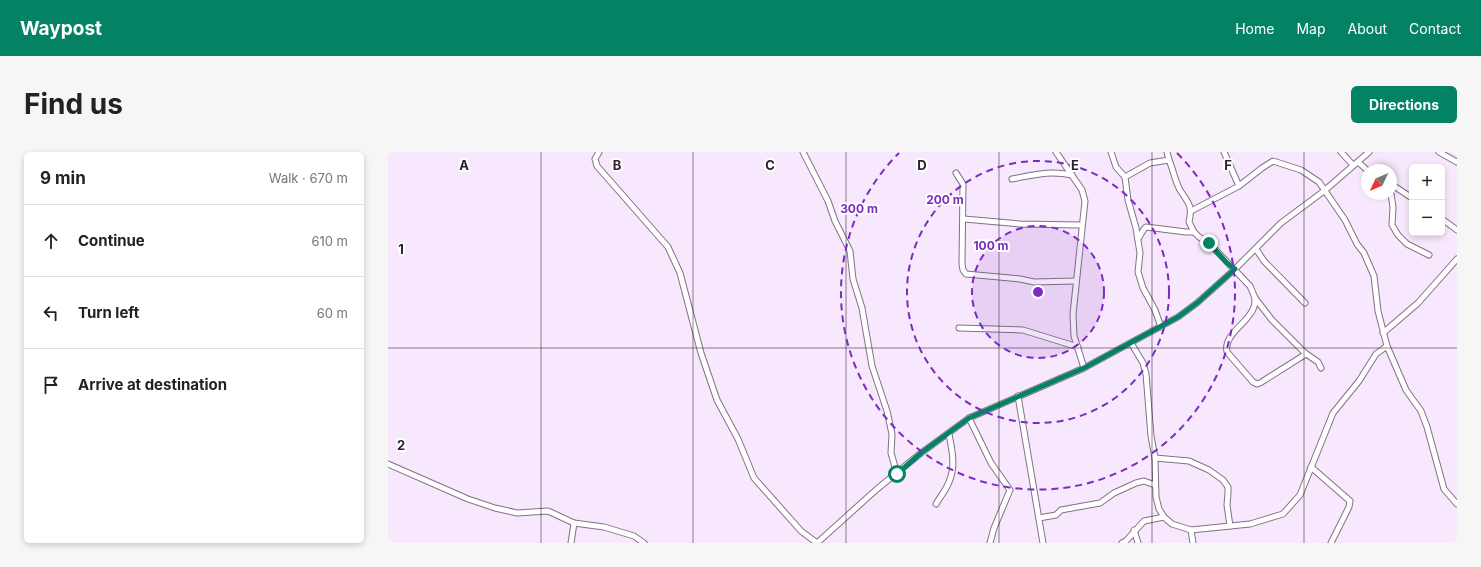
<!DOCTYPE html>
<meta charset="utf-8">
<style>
:root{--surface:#fff;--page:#f6f6f6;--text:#222;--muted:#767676;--line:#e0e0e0;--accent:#048364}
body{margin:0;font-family:Inter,sans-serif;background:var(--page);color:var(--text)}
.controls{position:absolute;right:12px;top:12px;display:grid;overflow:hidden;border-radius:6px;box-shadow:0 2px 6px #0003}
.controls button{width:36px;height:36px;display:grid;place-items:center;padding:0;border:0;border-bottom:1px solid var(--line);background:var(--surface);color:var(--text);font:20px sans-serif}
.compass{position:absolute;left:973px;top:12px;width:36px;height:36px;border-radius:50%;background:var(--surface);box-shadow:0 2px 6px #0003;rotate:226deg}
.stop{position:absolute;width:12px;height:12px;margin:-9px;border:3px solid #048364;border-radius:50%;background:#fff}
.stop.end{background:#048364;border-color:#fff;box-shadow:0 1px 4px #0008}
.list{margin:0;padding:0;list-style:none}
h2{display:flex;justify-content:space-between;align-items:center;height:52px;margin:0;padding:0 16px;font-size:17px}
h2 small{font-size:13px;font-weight:400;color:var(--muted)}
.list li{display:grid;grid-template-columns:26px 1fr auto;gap:12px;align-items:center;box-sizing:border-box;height:72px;padding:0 16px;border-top:1px solid var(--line)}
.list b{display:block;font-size:15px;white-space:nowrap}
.list em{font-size:13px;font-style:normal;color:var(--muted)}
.icon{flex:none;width:22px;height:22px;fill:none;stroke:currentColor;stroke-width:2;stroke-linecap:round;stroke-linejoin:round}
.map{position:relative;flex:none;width:1069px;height:391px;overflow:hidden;border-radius:6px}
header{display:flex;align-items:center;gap:24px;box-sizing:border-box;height:56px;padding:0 20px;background:var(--accent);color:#fff}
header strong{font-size:19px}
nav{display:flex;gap:22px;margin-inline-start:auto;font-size:14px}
.intro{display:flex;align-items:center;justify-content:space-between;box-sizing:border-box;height:96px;padding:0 24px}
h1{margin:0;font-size:28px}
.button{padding:10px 18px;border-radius:6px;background:var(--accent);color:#fff;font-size:14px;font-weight:700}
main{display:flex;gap:24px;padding:0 24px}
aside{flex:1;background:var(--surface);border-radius:6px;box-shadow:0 2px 6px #0003}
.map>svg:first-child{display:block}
</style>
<header>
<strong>Waypost</strong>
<nav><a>Home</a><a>Map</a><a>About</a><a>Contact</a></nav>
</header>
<div class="intro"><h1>Find us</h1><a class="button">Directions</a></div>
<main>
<aside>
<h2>9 min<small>Walk · 670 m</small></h2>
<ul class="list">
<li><svg class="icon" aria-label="ahead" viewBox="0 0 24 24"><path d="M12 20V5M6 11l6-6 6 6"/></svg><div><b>Continue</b></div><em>610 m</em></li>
<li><svg class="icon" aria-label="left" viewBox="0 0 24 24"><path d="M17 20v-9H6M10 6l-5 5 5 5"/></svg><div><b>Turn left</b></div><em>60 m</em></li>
<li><svg class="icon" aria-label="arrive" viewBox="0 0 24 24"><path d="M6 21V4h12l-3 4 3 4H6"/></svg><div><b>Arrive at destination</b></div></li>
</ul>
</aside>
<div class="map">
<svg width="1069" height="391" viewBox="0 0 1069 391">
<rect width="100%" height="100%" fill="#f8e8fd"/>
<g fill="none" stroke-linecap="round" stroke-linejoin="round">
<defs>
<g id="minor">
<polyline points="211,0 207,7 209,14 280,95 292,121 313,201 329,248 350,287 366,326 413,379 429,391"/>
<polyline points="415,0 440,49 447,69 462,99 465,127 474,156 484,214 499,259 504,282 503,301 509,322"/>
<polyline points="668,0 694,38 697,49 685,162 686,184 696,216"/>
<polyline points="723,0 728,15 737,25"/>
<polyline points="836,0 851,34"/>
<polyline points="953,0 965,13"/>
<polyline points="1051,0 1069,10"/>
<path d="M781,8C785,17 787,29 792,38C800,51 805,53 801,70L806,80L811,85L821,91L862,134L867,146L884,168L917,201L930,210L933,216"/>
<polyline points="970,10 979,18"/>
<polyline points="568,21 575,32 574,112 575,118 578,122 632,127 646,130 688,129"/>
<path d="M624,27C646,23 661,18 684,23"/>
<polyline points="1003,32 1024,46"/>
<polyline points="1003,42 1005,55 1004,73 1010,83 1019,92 1041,103"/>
<polyline points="803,59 851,34 874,16 885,9 913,18 931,30 957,68 969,92 976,101 986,124 990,159 999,194 1018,238 1033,259 1039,275 1056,337 1069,352"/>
<polyline points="576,67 632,72 693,73"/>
<polyline points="1054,67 1069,78"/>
<polyline points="750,87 756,77 758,75 798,80 806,80"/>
<polyline points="868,97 876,109 917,151"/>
<path d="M867,146C867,149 867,152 866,155C861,171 835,182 839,200L865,230L869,232L872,231L918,202"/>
<polyline points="773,175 767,158 755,136 750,120 752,101 748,76 740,48 737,25 762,11 781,8 779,0"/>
<polyline points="571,176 635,178 690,195"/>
<polyline points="995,181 1030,151 1069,107"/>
<polyline points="743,191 755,211 758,222 763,284 767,306 768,345 771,357 776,365 784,372 803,378 862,372 895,362 912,343 945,261 971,229 988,202 999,194"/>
<polyline points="630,244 655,391"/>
<polyline points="581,266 603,311 622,338 606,376 602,391"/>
<polyline points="767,306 801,309 821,318 835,328 840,335 840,341 839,353 842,374"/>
<polyline points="0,312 80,347 107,356 129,361 160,359 186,371 216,375 246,384 256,391"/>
<polyline points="923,315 962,349 961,355 943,391"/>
<path d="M548,352C552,345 558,338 561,330C568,314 564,298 561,282"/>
<polyline points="651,366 668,363 673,358 712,351 726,341 748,331 756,329 767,333"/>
<polyline points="746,378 750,391"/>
<polyline points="803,378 805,391"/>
<polyline points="183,391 186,371"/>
<polyline points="429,391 489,337 533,301 581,266 696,216 790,165 809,151 847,117 893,71 936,39 981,0"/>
<polyline points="734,391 738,389 756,369 776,365"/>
</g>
</defs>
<use href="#minor" stroke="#827088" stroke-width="7"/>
<use href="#minor" stroke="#fff" stroke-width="5"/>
</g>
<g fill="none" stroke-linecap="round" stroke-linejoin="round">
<polyline stroke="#048364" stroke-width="5" points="509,322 533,301 581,266 696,216 790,165 809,151 847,117 839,111 821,91"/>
</g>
<path fill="none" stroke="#29212b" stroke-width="1" stroke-opacity="0.55" d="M153,0V391M305,0V391M458,0V391M611,0V391M764,0V391M916,0V391M0,196H1069"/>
<circle cx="650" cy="140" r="66" fill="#7b2cbf" fill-opacity=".12"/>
<g fill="none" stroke="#7b2cbf" stroke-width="2" stroke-dasharray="7 5">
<circle cx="650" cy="140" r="66"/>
<circle cx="650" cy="140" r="131"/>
<path d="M789 1A197 197 0 1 1 511 1"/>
</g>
<g font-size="13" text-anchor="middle" font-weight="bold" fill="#29212b" stroke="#fff" stroke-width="4" stroke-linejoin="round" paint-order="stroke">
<text x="76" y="18">A</text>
<text x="229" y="18">B</text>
<text x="382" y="18">C</text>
<text x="534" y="18">D</text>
<text x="687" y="18">E</text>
<text x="840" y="18">F</text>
<text x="13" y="102">1</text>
<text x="13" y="298">2</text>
</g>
<circle cx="650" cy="140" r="6" fill="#7b2cbf" stroke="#fff" stroke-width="2"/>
<g font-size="12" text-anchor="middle" font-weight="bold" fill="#7b2cbf" stroke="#fff" stroke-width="4" stroke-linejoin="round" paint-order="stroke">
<text x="557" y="52">200 m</text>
<text x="471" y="61">300 m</text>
<text x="603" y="98">100 m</text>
</g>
</svg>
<div class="controls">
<button>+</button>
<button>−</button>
</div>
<svg class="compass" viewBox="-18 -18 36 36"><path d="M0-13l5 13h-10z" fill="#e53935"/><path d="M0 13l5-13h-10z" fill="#767676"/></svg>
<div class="stop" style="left:509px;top:322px"></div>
<div class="stop end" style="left:821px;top:91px"></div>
</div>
</main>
